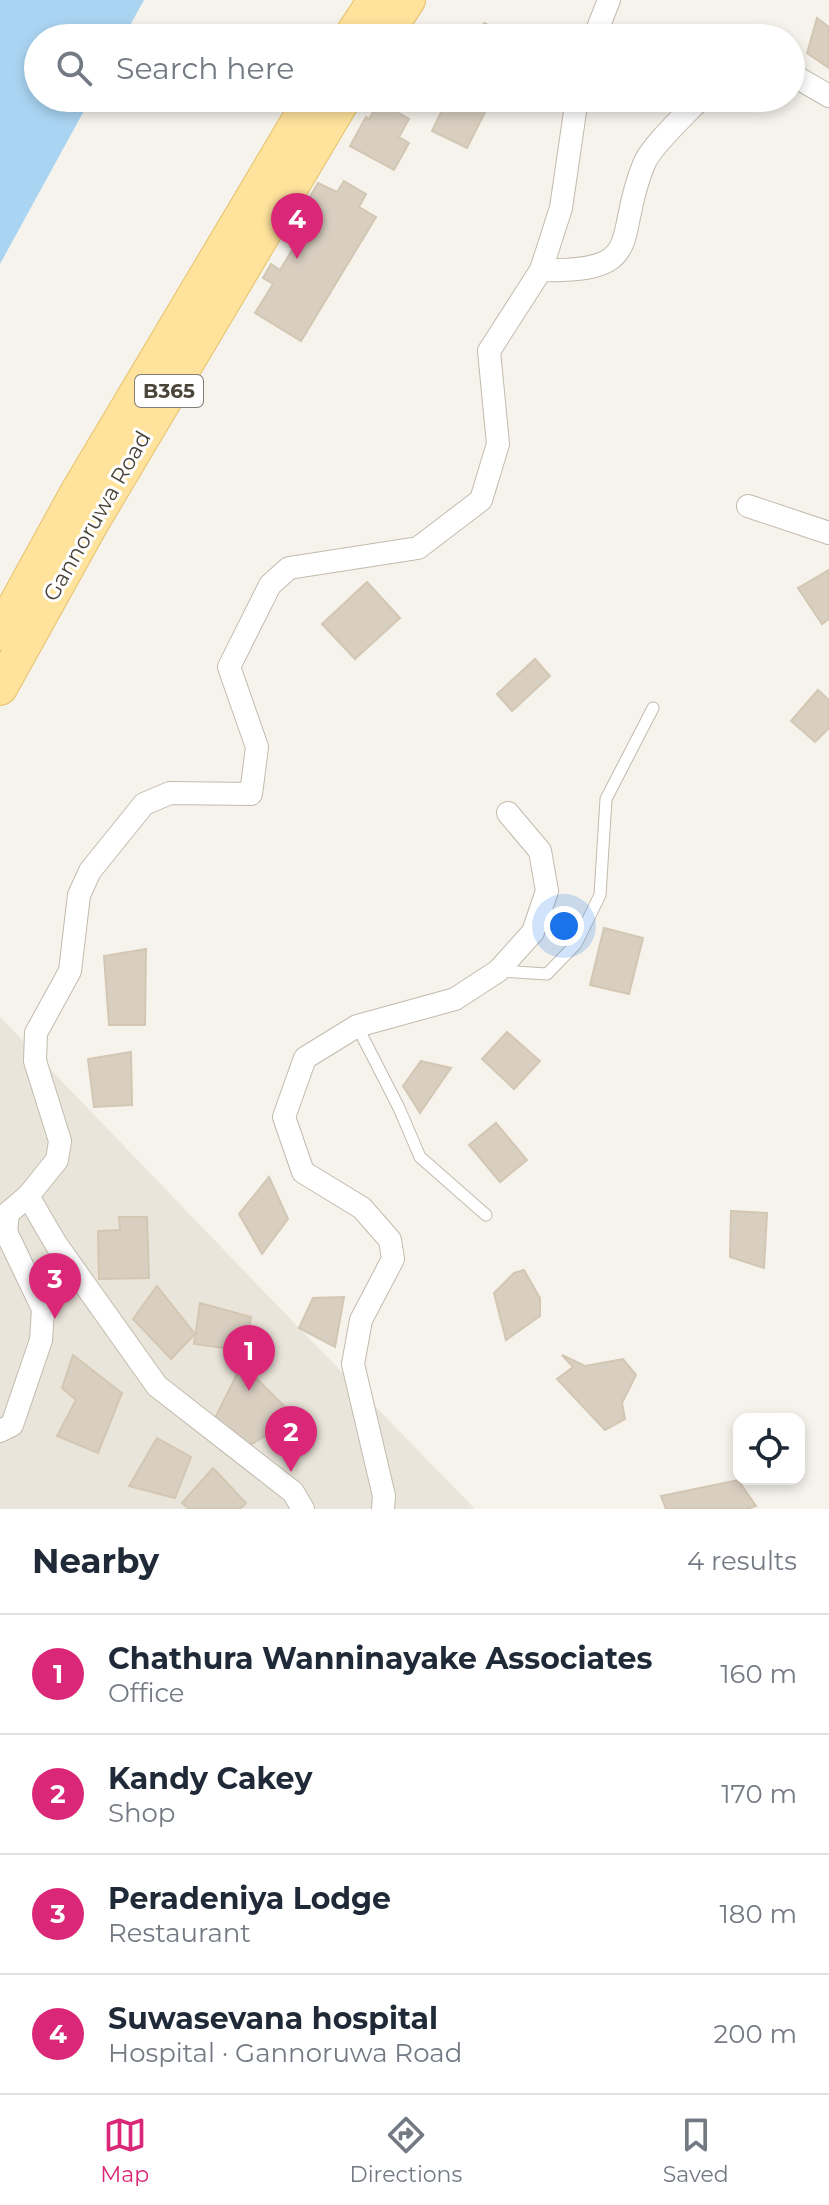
<!DOCTYPE html>
<meta charset="utf-8">
<style>
:root{--surface:#fff;--page:#f6f6f7;--text:#1f2937;--muted:#747a83;--line:#e0e1e3;--accent:#db2777}
body{margin:0;font-family:Montserrat,sans-serif;background:var(--page);color:var(--text)}
.controls{position:absolute;right:24px;bottom:24px;display:grid;overflow:hidden;border-radius:16px;box-shadow:0 4px 12px #0003}
.controls button{width:72px;height:72px;display:grid;place-items:center;padding:0;border:0;border-bottom:2px solid var(--line);background:var(--surface);color:var(--text);font:40px sans-serif}
.you{position:absolute;left:564px;top:926px;width:28px;height:28px;margin:-20px;border:6px solid #fff;border-radius:50%;background:#1a73e8;box-shadow:0 0 0 12px #1a73e833}
.badge{display:grid;place-items:center;width:52px;height:52px;border-radius:50%;background:var(--accent);color:#fff;font-size:26px;font-weight:700}
.pin{position:absolute;translate:-50% -66px;filter:drop-shadow(0 2px 4px #0008)}
.pin::after{content:'';position:absolute;top:42px;width:28px;height:24px;background:inherit;clip-path:polygon(0 0,100% 0,50% 100%)}
.list{margin:0;padding:0;list-style:none}
h2{display:flex;justify-content:space-between;align-items:center;height:104px;margin:0;padding:0 32px;font-size:34px}
h2 small{font-size:26px;font-weight:400;color:var(--muted)}
.list li{display:grid;grid-template-columns:52px 1fr auto;gap:24px;align-items:center;box-sizing:border-box;height:120px;padding:0 32px;border-top:2px solid var(--line)}
.list b{display:block;font-size:30px;white-space:nowrap}
.list p{margin:0;font-size:26px;white-space:nowrap;color:var(--muted)}
.list em{font-size:26px;font-style:normal;color:var(--muted)}
.icon{flex:none;width:44px;height:44px;fill:none;stroke:currentColor;stroke-width:2;stroke-linecap:round;stroke-linejoin:round}
.map{position:relative;flex:none;width:829px;height:1509px;overflow:hidden}
.search{position:absolute;background:var(--surface);box-shadow:0 4px 12px #0003;left:24px;right:24px;top:24px;height:88px;display:flex;align-items:center;gap:20px;box-sizing:border-box;padding:0 28px;border-radius:44px;color:var(--muted);font-size:30px}
.sheet{height:584px;background:var(--surface)}
nav{display:flex;justify-content:space-around;align-items:center;box-sizing:border-box;height:112px;border-top:2px solid var(--line);background:var(--surface);font-size:22px;color:var(--muted)}
nav a{display:grid;justify-items:center;gap:4px}
nav .on{color:var(--accent)}
.map>svg:first-child{display:block}
</style>
<div class="map">
<svg width="829" height="1509" viewBox="0 0 829 1509">
<rect width="100%" height="100%" fill="#f6f3ec"/>
<polygon fill="#eae5da" points="0,1017 299,1328 475,1509 0,1509"/>
<polygon fill="#a9d4f2" points="0,0 144,0 123,38 38,38 38,98 91,98 0,264"/>
<g fill="#d8cfc1" stroke="#d3c7b4" stroke-width="2">
<polygon points="817,18 829,27 829,68 807,53"/>
<polygon points="484,23 515,38 477,38"/>
<polygon points="448,98 492,98 467,148 432,131"/>
<polygon points="379,102 409,119 399,137 409,143 394,170 350,146 366,117 369,119"/>
<polygon points="344,181 366,194 359,207 376,217 301,341 255,313 273,284 263,278 271,264 280,270 317,209 306,203 318,183 337,192"/>
<polygon points="829,570 829,619 822,624 798,588"/>
<polygon points="367,582 400,618 355,659 322,624"/>
<polygon points="535,659 550,676 512,711 497,694"/>
<polygon points="818,690 829,700 829,728 815,742 791,721"/>
<polygon points="604,928 643,938 629,994 590,985"/>
<polygon points="146,949 145,1025 109,1025 104,956"/>
<polygon points="507,1032 540,1061 514,1089 482,1059"/>
<polygon points="131,1052 132,1105 94,1107 88,1059"/>
<polygon points="421,1061 451,1068 420,1113 403,1086"/>
<polygon points="496,1123 527,1160 500,1182 469,1145"/>
<polygon points="269,1177 288,1219 262,1254 239,1214"/>
<polygon points="731,1211 767,1213 764,1268 730,1257"/>
<polygon points="119,1217 147,1217 149,1278 99,1279 98,1231 120,1230"/>
<polygon points="524,1270 540,1298 540,1316 506,1340 494,1293 514,1273"/>
<polygon points="157,1286 195,1334 171,1359 133,1319"/>
<polygon points="344,1297 335,1347 299,1328 313,1298"/>
<polygon points="200,1303 251,1317 245,1351 194,1344"/>
<polygon points="73,1355 122,1393 98,1453 57,1436 76,1400 62,1388"/>
<polygon points="562,1355 585,1366 623,1359 636,1375 622,1403 625,1419 605,1430 557,1379 573,1367"/>
<polygon points="242,1364 296,1418 250,1445 215,1418"/>
<polygon points="157,1438 191,1457 175,1498 129,1486"/>
<polygon points="213,1468 246,1503 240,1509 189,1509 182,1503"/>
<polygon points="738,1480 756,1506 746,1509 666,1509 661,1496"/>
</g>
<g fill="none" stroke-linecap="round" stroke-linejoin="round">
<defs>
<g id="service">
<polyline points="499,971 547,974 576,944 600,895 606,799 653,708"/>
<polyline points="357,1026 399,1108 420,1157 486,1215"/>
</g>
<g id="minor">
<polyline points="594,38 609,0"/>
<polyline points="791,74 829,96"/>
<path d="M541,270C649,273 613,237 644,164C650,147 687,113 701,98"/>
<polyline points="748,506 829,533"/>
<polyline points="28,1196 56,1244 157,1386 293,1492 303,1509"/>
<polyline points="0,1431 12,1425 41,1340 43,1309 6,1232 8,1213 28,1196 57,1160 60,1141 35,1061 36,1033 70,971 79,895 90,871 144,804 170,793 251,794 257,747 229,667 270,585 289,568 418,548 481,500 498,444 489,351 541,270 561,208 577,98"/>
<polyline points="383,1509 384,1496 353,1364 361,1320 393,1259 390,1240 362,1208 303,1172 284,1117 305,1058 357,1026 455,999 498,971 533,932 547,891 540,851 508,813"/>
</g>
<g id="primary">
<polyline points="350,38 375,0"/>
<polyline points="383,38 408,0"/>
<polyline points="0,633 77,493 312,98"/>
<polyline points="0,688 91,524 344,98"/>
</g>
</defs>
<use href="#service" stroke="#c2bbae" stroke-width="13"/>
<use href="#minor" stroke="#c2bbae" stroke-width="24"/>
<use href="#primary" stroke="#e6c16a" stroke-width="36"/>
<use href="#service" stroke="#fff" stroke-width="11"/>
<use href="#minor" stroke="#fff" stroke-width="22"/>
<use href="#primary" stroke="#ffe39c" stroke-width="34"/>
</g>
<g text-anchor="middle" dominant-baseline="central" stroke-width="6" stroke-linejoin="round" paint-order="stroke">
<rect fill="#fff" stroke="#817c74" stroke-width="2" x="135" y="375" width="68" height="32" rx="6"/>
<g font-size="20" font-weight="bold" fill="#4b4439">
<text x="169" y="391">B365</text>
</g>
<g font-size="22" fill="#4b4439" stroke="#fff">
<text transform="translate(97 516) rotate(-60)">Gannoruwa Road</text>
</g>
</g>
</svg>
<div class="controls">
<button><svg class="icon" aria-label="locate" viewBox="0 0 24 24"><circle cx="12" cy="12" r="6"/><path d="M12 2v4M12 18v4M2 12h4M18 12h4"/></svg></button>
</div>
<div class="you"></div>
<div class="pin badge" style="left:249px;top:1391px">1</div>
<div class="pin badge" style="left:291px;top:1472px">2</div>
<div class="pin badge" style="left:55px;top:1319px">3</div>
<div class="pin badge" style="left:297px;top:259px">4</div>
<div class="search"><svg class="icon" aria-label="search" viewBox="0 0 24 24"><circle cx="10" cy="10" r="6"/><path d="M15 15l6 6"/></svg>Search here</div>
</div>
<section class="sheet">
<h2>Nearby<small>4 results</small></h2>
<ul class="list">
<li><span class="badge">1</span><div><b>Chathura Wanninayake Associates</b><p>Office</p></div><em>160 m</em></li>
<li><span class="badge">2</span><div><b>Kandy Cakey</b><p>Shop</p></div><em>170 m</em></li>
<li><span class="badge">3</span><div><b>Peradeniya Lodge</b><p>Restaurant</p></div><em>180 m</em></li>
<li><span class="badge">4</span><div><b>Suwasevana hospital</b><p>Hospital · Gannoruwa Road</p></div><em>200 m</em></li>
</ul>
</section>
<nav>
<a class="on"><svg class="icon" aria-label="map" viewBox="0 0 24 24"><path d="M3 6l6-2 6 2 6-2v14l-6 2-6-2-6 2zM9 4v14M15 6v14"/></svg>Map</a>
<a><svg class="icon" aria-label="directions" viewBox="0 0 24 24"><path d="M12 3l9 9-9 9-9-9zM9 14v-3h6M13 9l2 2-2 2"/></svg>Directions</a>
<a><svg class="icon" aria-label="saved" viewBox="0 0 24 24"><path d="M7 4h10v16l-5-4-5 4z"/></svg>Saved</a>
</nav>
